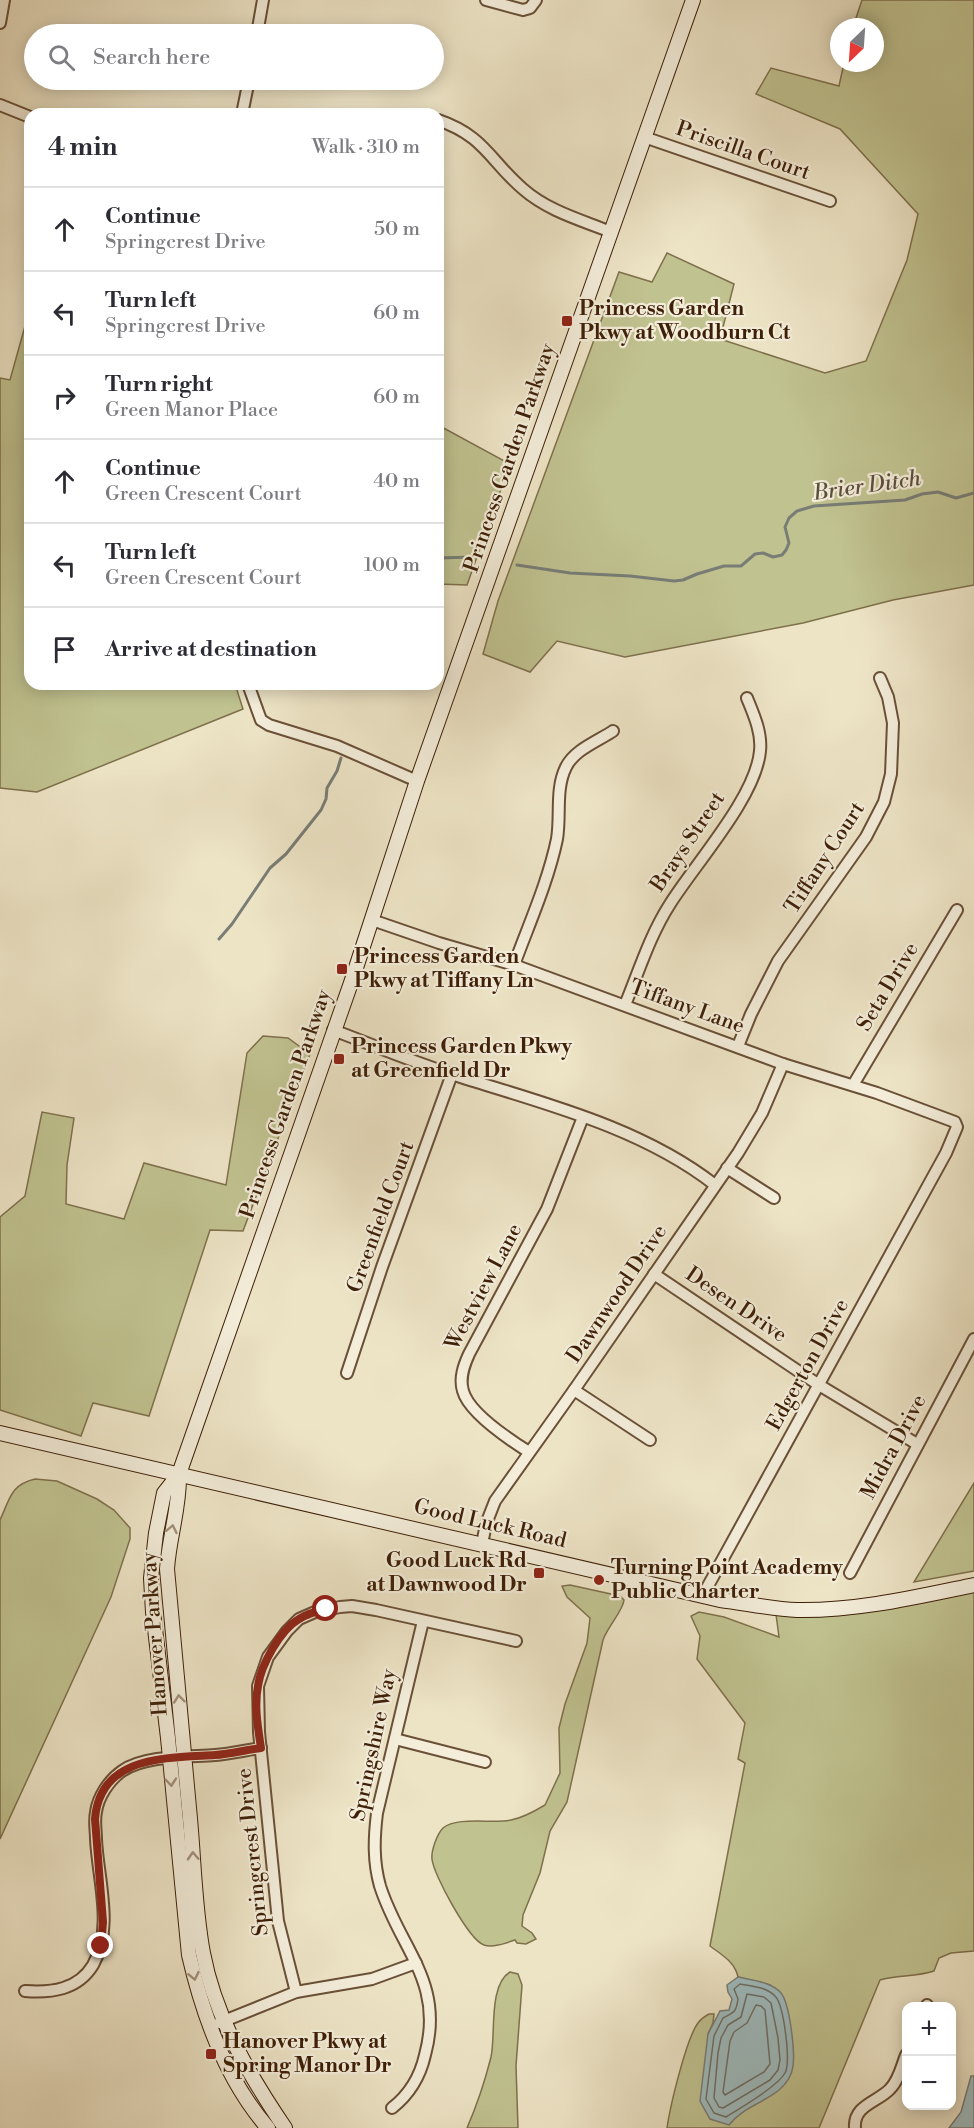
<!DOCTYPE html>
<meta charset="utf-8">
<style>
:root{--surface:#fff;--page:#f2f2f3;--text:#2b2b33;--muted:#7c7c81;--line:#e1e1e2}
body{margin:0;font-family:"Libre Bodoni",serif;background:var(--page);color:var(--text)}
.controls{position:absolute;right:18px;bottom:18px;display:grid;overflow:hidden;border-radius:12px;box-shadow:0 3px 15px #0003}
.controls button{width:54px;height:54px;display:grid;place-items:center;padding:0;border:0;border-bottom:2px solid var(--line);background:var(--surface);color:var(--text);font:30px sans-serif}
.compass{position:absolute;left:830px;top:18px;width:54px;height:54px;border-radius:50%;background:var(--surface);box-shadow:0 3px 15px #0003;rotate:205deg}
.stop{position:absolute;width:18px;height:18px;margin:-14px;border:4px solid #8f2418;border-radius:50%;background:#fff}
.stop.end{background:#8f2418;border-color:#fff;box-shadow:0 2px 6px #0008}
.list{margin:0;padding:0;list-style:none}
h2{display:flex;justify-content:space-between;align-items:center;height:78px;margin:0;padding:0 24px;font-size:26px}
h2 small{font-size:20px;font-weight:400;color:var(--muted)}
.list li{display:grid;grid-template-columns:39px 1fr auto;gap:18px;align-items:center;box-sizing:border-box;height:84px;padding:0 24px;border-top:2px solid var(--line)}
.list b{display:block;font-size:22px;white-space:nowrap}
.list p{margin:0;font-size:20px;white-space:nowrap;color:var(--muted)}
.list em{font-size:20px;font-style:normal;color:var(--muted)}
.icon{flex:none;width:33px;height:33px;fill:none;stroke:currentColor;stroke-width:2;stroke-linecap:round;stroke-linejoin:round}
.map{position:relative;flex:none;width:974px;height:2128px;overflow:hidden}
.search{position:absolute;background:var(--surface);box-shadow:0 3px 15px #0003;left:24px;top:24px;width:420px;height:66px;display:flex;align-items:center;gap:15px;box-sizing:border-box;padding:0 21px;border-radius:33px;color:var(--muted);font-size:22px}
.panel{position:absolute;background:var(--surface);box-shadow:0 3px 15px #0003;left:24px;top:108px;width:420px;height:582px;border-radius:18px}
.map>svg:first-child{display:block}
</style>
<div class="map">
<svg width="974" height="2128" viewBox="0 0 974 2128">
<rect width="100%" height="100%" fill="#ede4c6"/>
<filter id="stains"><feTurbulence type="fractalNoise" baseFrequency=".00333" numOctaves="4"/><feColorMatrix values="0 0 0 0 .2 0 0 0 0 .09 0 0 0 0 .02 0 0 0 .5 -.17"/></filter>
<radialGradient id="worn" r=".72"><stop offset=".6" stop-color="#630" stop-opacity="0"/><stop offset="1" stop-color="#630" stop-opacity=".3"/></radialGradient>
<g fill="#c0c290" stroke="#7f704c" stroke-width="1.5">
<polygon points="862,0 974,0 974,585 893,600 803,623 625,657 557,641 530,672 483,654 498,601 619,272 652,282 667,253 734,284 720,339 825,373 866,361 907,260 918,214 840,129 756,94 771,68 839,86 844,63 875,63 875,27 853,27"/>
<polygon points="27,319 30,320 30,684 235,684 243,709 37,792 0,788 0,378 10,380"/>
<polygon points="438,425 510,464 467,585 438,584"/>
<polygon points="263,1036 288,1038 310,1054 243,1231 210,1230 149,1416 93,1403 81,1436 0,1410 0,1217 25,1196 42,1112 74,1118 67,1165 66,1204 124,1219 144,1163 226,1185 247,1053"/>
<path d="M35,1479L57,1481L97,1499L114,1510L130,1528V1539L111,1597L0,1839V1520C10,1499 10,1485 35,1479Z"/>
<polygon points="974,1483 974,1571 914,1582"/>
<path d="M570,1585L620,1596L624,1600C623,1611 608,1626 603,1640L567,1802L550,1831L540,1873L523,1915L522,1926L532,1933L536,1939L526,1944L517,1943L515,1940C506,1943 493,1948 484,1945C469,1940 433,1874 432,1859C431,1851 437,1834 443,1828C457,1816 494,1824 511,1820C523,1818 535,1811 545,1805L560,1773L559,1728L565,1704L587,1643L590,1618L567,1597L562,1586Z"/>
<path d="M974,1585V1951L951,1953L939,1958L934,1971C916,1977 898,1975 880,1980L819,2128H667C670,2107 686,2039 698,2023C701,2019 705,2016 709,2014H714L713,2023L708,2034L735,2116C745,2110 772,2096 779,2089C809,2058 783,2017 770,1985L738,1977C735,1962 722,1955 710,1946L745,1763L738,1759L745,1723L697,1659L700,1636L691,1616L699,1612L724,1617L779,1637L775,1607L796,1610Z"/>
<path d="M510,1972L518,1974L522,1985L516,2066L518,2128H467C477,2105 485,2081 491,2057C496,2035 488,1985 510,1972Z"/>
</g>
<g fill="#9ebcc0" stroke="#787d76" stroke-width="1.5">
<path d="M738,1977C752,1980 772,1982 781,1993C790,2004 795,2052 793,2066C792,2075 786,2084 779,2090C763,2103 742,2108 729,2125L710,2119L700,2101L708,2034L720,2011L729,2010L732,1999L728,1992L727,1985Z"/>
<polygon points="971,2076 974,2076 974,2128 949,2128 961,2112"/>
</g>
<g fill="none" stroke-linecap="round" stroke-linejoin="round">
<g stroke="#6e6e64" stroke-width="1.5">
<path d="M740,1984C751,1986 767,1987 775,1996C784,2005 791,2062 785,2073C777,2087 740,2108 726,2117L714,2113L706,2099L714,2036L723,2018C734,2012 736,2013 738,1999L734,1989Z"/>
<polygon points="747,1994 764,1997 771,2003 778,2038 780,2060 778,2070 770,2080 723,2108 719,2107 714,2098 718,2053 721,2038 728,2025 741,2017"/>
<polygon points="756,2005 761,2006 765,2010 770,2064 764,2072 725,2095 723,2092 730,2041 734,2032 747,2023"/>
</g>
<g stroke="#787d76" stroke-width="3">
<polyline points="438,558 473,557"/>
<polyline points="517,565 570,573 630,576 674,581 683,580 697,574 724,566 741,566 755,554 763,553 773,557 782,555 786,550 789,543 785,527 789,518 797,511 814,506 905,500 922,494 938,492 956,498 974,493"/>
<polyline points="219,939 232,924 270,868 286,854 321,810 326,799 327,788 337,771 341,758"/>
</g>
<defs>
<g id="street">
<polyline points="486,0 523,10 530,8 536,0"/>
<polyline points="0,23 4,0"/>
<polyline points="257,34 263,0"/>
<polyline points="0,105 30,117"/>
<polyline points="242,114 249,80"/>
<path d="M438,120C485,136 490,161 523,189C548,211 581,220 611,232"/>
<polyline points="644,137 830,201"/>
<polyline points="248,684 261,720 269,725 337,746 417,781"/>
<polyline points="372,920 439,943 514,965 783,1064 877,1093 955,1122 957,1127 946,1153 703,1595"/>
<path d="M514,965C529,924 548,882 557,839C561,815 555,789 566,767C574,750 598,741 613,731"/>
<path d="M625,1005C639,971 650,935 670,904C695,864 756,797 760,751C762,733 754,715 747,698"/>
<path d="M333,1030C373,1045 413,1062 454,1075C542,1103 641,1127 715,1185"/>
<polyline points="738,1046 751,1014 778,961 866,837 884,802 891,774 893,723 888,697 880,678"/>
<polyline points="853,1085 957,910"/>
<polyline points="727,1168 774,1198"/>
<polyline points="654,1274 819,1385 917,1444"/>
<polyline points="347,1373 382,1267 452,1074"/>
<polyline points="574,1390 650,1440"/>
<path d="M529,1452C510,1440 469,1413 463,1391C459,1378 464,1365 469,1354L547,1209L583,1117"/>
<polyline points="482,1544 486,1524 495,1501 574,1390 738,1153 762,1113 783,1064"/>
<polyline points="850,1573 974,1339"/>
<polyline points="395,1739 485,1762"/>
<path d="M25,1991C51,1993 78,1990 93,1965C114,1928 98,1880 96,1839C96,1831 94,1821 96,1812C98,1797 109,1780 122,1771C145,1755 188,1757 215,1755C231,1754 246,1750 261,1748"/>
<polyline points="296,1992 278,1921 259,1732 258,1686 268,1657 287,1631 299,1619 315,1612 340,1607 352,1606 376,1610 516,1641"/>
<polyline points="927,2006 927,2005"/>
<polyline points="219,2023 296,1992 372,1979 416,1963"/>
<path d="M392,2108C410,2094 420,2077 425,2055C445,1982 400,1949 380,1886C373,1861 374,1838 377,1813L423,1621"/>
<path d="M855,2128C853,2105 878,2102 890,2089C899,2080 902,2065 906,2055"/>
</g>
<g id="secondary">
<path d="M0,1433L720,1600C745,1603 772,1609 797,1610C857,1611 916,1597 974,1585"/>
<path d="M179,1474L164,1493L156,1533L151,1578L153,1612L168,1738L189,1955C203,2016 226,2080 268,2128"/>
<path d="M285,2128C249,2075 215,2017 203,1953C194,1905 194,1856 189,1808C182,1728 175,1648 167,1569C169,1537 180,1507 179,1474L352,980L417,781L693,0"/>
</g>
</defs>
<use href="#street" stroke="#6a5037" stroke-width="14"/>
<use href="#secondary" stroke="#3e1f07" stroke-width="16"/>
<use href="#street" stroke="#f3edda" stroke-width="10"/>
<use href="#secondary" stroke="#f3edda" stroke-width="14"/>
</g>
<defs><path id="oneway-chevron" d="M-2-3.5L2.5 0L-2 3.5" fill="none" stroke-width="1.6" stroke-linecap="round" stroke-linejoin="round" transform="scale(1.5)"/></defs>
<g stroke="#a2907b">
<use href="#oneway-chevron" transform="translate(172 1529) rotate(-78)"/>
<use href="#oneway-chevron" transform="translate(179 1699) rotate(-96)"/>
<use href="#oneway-chevron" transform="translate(171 1782) rotate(85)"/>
<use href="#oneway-chevron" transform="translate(193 1856) rotate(-93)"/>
<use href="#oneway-chevron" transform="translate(194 1976) rotate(78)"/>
</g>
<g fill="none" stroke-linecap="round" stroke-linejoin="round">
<path stroke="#8f2418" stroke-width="8" d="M101,1946L103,1922L95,1819C100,1755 167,1758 215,1755C230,1754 245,1750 261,1748C258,1728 254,1706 258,1686C261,1665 280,1630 299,1619C307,1614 317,1611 326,1609"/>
</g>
<g fill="#8f2418" stroke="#f3edda" stroke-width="2">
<rect x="561" y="315" width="12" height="12" rx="3"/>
<rect x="336" y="963" width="12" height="12" rx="3"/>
<rect x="333" y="1053" width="12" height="12" rx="3"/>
<rect x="533" y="1567" width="12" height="12" rx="3"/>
<circle cx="599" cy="1580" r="6"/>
<rect x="205" y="2048" width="12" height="12" rx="3"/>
</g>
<g text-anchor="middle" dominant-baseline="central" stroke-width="4.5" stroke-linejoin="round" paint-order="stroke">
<g font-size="21" fill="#3e1f07" stroke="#f3edda">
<text transform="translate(743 151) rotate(19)">Priscilla Court</text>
<text transform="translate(510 458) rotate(-71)">Princess Garden Parkway</text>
<text transform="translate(688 842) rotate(-56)">Brays Street</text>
<text transform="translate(825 858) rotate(-57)">Tiffany Court</text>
<text transform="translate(888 987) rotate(-59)">Seta Drive</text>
<text transform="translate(687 1007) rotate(20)">Tiffany Lane</text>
<text transform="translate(286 1104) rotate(-71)">Princess Garden Parkway</text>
<text transform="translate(381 1217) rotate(-70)">Greenfield Court</text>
<text transform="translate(484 1287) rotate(-62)">Westview Lane</text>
<text transform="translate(617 1294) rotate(-56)">Dawnwood Drive</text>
<text transform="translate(736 1305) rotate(34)">Desen Drive</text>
<text transform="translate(808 1365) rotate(-61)">Edgerton Drive</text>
<text transform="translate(894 1447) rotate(-62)">Midra Drive</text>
<text transform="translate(490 1524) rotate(13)">Good Luck Road</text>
<text transform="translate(155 1634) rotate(-94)">Hanover Parkway</text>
<text transform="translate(374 1745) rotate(-78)">Springshire Way</text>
<text transform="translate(253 1852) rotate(-96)">Springcrest Drive</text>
</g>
<g font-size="21" font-weight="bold" fill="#3e1f07" stroke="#f3edda" text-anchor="start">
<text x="579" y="309">Princess Garden<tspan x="579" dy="24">Pkwy at Woodburn Ct</tspan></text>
<text x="354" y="957">Princess Garden<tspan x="354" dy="24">Pkwy at Tiffany Ln</tspan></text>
<text x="351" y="1047">Princess Garden Pkwy<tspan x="351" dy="24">at Greenfield Dr</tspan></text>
<text x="527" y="1561" text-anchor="end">Good Luck Rd<tspan x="527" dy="24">at Dawnwood Dr</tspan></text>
<text x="611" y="1568">Turning Point Academy<tspan x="611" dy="24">Public Charter</tspan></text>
<text x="223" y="2042">Hanover Pkwy at<tspan x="223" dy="24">Spring Manor Dr</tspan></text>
</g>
<g font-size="22" font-style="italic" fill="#5b4e3e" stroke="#f3edda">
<text transform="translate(867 486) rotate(-8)">Brier Ditch</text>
</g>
</g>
<rect width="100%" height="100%" filter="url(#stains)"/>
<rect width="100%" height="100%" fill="url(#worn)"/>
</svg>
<div class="controls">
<button>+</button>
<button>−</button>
</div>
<svg class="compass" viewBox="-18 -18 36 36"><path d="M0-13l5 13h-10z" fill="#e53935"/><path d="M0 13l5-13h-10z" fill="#7c7c81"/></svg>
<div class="stop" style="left:326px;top:1609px"></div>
<div class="stop end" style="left:101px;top:1946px"></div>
<div class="search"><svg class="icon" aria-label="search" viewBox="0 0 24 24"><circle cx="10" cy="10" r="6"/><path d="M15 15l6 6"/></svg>Search here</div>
<section class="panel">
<h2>4 min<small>Walk · 310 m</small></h2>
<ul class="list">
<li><svg class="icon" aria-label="ahead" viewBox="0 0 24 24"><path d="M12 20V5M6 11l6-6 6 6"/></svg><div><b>Continue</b><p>Springcrest Drive</p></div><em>50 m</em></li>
<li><svg class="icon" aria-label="left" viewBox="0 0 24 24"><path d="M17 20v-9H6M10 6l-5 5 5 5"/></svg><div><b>Turn left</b><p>Springcrest Drive</p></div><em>60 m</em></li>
<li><svg class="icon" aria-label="right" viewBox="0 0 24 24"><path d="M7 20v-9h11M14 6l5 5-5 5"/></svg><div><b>Turn right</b><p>Green Manor Place</p></div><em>60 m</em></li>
<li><svg class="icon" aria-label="ahead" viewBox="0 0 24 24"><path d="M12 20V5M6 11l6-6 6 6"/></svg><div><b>Continue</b><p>Green Crescent Court</p></div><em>40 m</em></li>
<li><svg class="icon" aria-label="left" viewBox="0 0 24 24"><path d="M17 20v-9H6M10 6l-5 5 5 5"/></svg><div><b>Turn left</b><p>Green Crescent Court</p></div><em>100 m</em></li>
<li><svg class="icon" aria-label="arrive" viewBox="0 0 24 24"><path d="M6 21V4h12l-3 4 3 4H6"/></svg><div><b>Arrive at destination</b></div></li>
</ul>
</section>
</div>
